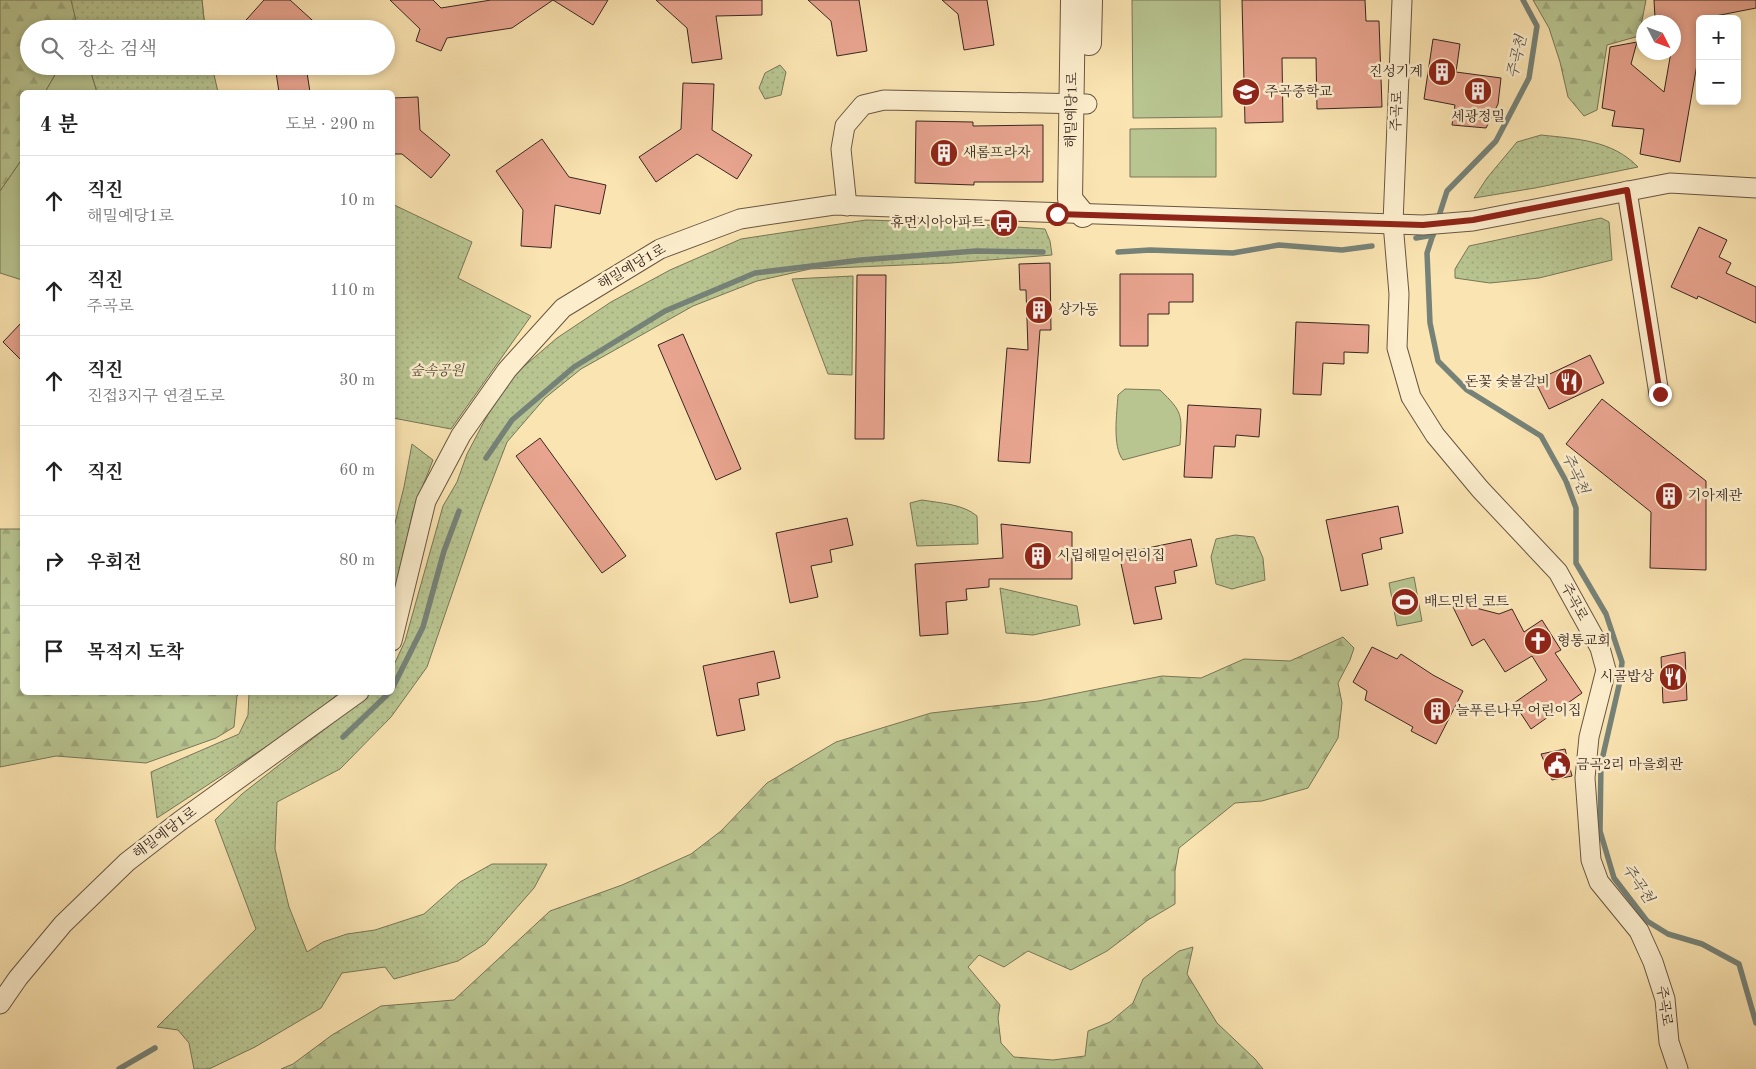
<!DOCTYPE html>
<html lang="ko">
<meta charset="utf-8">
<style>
:root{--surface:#fff;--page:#f2f2f2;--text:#222;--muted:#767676;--line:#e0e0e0}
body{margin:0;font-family:"Old Standard TT","Noto Serif KR",serif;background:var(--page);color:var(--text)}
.controls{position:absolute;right:15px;top:15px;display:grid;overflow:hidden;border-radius:8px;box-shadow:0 2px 8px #0003}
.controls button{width:45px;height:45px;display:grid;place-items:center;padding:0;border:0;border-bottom:1px solid var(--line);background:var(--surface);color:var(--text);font:25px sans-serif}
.compass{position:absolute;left:1636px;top:15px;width:45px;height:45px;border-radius:50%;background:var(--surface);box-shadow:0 2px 8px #0003;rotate:132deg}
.stop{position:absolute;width:15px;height:15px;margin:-11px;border:4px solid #8f2418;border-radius:50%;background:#fff}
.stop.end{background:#8f2418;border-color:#fff;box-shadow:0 1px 5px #0008}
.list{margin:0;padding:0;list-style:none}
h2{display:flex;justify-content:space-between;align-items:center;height:65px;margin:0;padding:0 20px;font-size:21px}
h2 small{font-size:16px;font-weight:400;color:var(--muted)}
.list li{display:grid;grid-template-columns:32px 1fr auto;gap:15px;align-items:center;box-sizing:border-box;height:90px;padding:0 20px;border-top:1px solid var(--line)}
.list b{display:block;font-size:19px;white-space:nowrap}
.list p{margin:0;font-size:16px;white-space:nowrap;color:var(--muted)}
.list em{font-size:16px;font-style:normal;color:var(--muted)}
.icon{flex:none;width:28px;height:28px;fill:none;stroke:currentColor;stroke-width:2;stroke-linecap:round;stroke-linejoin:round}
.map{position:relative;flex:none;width:1756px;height:1069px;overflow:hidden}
.search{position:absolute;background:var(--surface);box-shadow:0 2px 8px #0003;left:20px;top:20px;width:375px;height:55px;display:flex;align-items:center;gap:12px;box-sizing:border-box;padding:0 18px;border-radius:28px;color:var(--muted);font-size:19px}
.panel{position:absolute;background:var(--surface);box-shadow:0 2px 8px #0003;left:20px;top:90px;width:375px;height:605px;border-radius:8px}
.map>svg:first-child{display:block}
</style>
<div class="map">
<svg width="1756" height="1069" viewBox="0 0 1756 1069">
<defs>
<pattern id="forest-firs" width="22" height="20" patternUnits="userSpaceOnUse" patternTransform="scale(1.25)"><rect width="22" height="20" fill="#b8c591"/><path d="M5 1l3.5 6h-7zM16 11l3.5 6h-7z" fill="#9fa97d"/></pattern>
<pattern id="park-dots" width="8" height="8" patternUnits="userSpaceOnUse" patternTransform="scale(1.25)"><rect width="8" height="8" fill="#b8c591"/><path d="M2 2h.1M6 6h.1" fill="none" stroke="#9fa97d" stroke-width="1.8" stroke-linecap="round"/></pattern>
</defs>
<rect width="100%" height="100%" fill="#fae4b1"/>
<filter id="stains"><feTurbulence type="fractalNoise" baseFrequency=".004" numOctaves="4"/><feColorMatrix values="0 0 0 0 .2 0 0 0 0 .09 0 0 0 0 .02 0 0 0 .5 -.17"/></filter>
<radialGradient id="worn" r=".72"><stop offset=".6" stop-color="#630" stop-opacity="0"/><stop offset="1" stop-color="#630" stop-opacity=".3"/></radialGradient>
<g fill="#b8c591" stroke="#787658">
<polygon points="1132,0 1220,0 1222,117 1133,118"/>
<polygon points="60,66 89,66 97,92 45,92"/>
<polygon points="1216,128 1216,177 1130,177 1130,129"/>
<polygon points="22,159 22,280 0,273 0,191"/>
<path d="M1125,389L1160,390C1183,412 1182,415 1180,445L1123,460C1112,446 1117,413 1118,395Z"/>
<polygon points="1414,577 1422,621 1397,626 1389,583"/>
</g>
<g fill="url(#forest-firs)" stroke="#787658">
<polygon points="0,0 202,0 205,29 29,29 29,66 60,66 45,92 22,92 22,159 0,191"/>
<polygon points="1533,0 1646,0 1639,36 1607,45 1597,110 1584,116 1568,97 1560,62 1549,28"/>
<polygon points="0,529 22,529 22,692 240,693 237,696 234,727 216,738 146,763 56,756 0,767"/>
<polygon points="1343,637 1354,648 1350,660 1338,683 1342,703 1338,738 1308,788 1262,801 1235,803 1179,848 1175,871 1175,904 1148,920 1107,951 1071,970 1028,951 1004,967 979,955 968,967 1000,1005 998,1018 1001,1043 1014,1057 1053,1060 1085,1056 1088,1031 1110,1022 1133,1003 1143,979 1179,951 1193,947 1187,974 1217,1023 1255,1059 1263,1069 281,1069 293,1064 332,1035 381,1006 454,1000 550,911 622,885 691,854 721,831 767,783 836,742 931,713 1038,701 1162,676 1201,678 1244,659 1290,661"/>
</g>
<g fill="url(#park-dots)" stroke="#787658">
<polygon points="71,0 202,0 205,29 78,29"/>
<polygon points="780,65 786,72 781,95 765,99 759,88 765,73"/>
<polygon points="89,66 212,66 218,92 97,92"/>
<path d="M1541,135C1577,139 1612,140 1638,167L1535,188L1474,198L1487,178L1517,142Z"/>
<polygon points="392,204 472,242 458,278 531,316 451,429 393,418"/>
<polygon points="1601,218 1609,222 1612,260 1539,278 1490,283 1455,278 1455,269 1469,246"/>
<polygon points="866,220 960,223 1045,229 1050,241 1052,255 951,263 810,269 757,281 693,306 581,369 545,398 507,442 480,512 427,667 391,717 340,769 277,802 275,849 289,907 307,952 323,942 347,934 375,930 424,914 460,882 492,864 547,864 534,888 485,944 458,961 394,979 385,967 342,973 321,1008 255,1047 209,1069 194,1069 189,1043 178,1030 157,1027 256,929 215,820 242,794 371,693 392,692 393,667 405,641 443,506 457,482 467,454 487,416 515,374 557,338 611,302 670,270 741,239"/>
<polygon points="853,276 852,375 828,374 792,279"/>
<polygon points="412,444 433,460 413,511 393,600 393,531 404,487"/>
<path d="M922,500C940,503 963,504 977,516L978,544L917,546L910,503Z"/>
<polygon points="1235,535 1254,537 1263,558 1265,580 1232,589 1216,584 1211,557 1216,539"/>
<polygon points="1000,588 1077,606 1080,625 1033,635 1006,633"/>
<polygon points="249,693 339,693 304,722 157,818 151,772 239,734 248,715"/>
</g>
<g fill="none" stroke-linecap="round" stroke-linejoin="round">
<g stroke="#768278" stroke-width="5.5">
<polyline points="1523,0 1537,26 1529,78 1496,141 1447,191 1427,253 1430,323 1438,361 1467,390 1541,436 1566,481 1576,508 1576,563 1606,614 1622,662 1620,681 1601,764 1600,831 1614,878 1647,921 1668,934 1702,944 1739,964 1756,1023"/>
<polyline points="1416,238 1433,235"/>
<polyline points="1118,252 1150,250 1233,253 1279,245 1342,250 1372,246"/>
<polyline points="486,458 512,420 574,367 665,311 755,273 861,260 976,251 1043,252"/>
<polyline points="392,689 423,627 444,551 459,511"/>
<polyline points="343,737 390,692"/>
<polyline points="119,1069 155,1048"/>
</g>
</g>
<g fill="#e8a48f" stroke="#382720">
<polygon points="264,0 290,0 322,29 238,29"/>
<polygon points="390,0 433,0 441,8 491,0 608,0 593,25 553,0 512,28 447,38 441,51 416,41 420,29"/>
<polygon points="656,0 762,0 762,15 716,16 722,59 692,63 687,28"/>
<polygon points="808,0 859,0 867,51 837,56 831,21"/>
<polygon points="942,0 987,0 994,45 964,50 958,14"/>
<polygon points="1242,0 1365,0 1366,21 1379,21 1382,107 1317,109 1316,58 1282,58 1283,122 1245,123"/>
<polygon points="1654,0 1756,0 1756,8 1700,19 1700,47 1680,162 1640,154 1644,129 1612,126 1615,111 1602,108 1610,47 1637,42 1631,64 1664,92 1671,52 1674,52 1674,22 1661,22 1655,18"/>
<polygon points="1433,39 1460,44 1456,72 1501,78 1498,104 1486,128 1452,125 1455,105 1424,99"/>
<polygon points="275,66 306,66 310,92 279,92"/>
<polygon points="683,83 714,84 712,130 752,155 737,179 697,154 656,182 639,157 681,129"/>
<polygon points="418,97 420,130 450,155 431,178 402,154 392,154 392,98"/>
<polygon points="916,121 973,122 973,126 1043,125 1043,182 974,182 974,185 915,183"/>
<polygon points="542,139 569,177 606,185 600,214 555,205 551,248 521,246 523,210 496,171"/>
<polygon points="1699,227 1727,240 1719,257 1731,263 1726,273 1756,287 1756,323 1698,296 1697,299 1671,287"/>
<polygon points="1050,263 1051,330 1040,330 1030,463 998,461 1007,348 1028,350 1026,290 1020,290 1019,264"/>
<polygon points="1120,274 1193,274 1193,302 1169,302 1169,314 1148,314 1148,346 1120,346"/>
<polygon points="857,275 886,275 884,439 855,439"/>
<polygon points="22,322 22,361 3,342"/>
<polygon points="1296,322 1369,325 1368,353 1344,352 1344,364 1323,363 1321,395 1293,394"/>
<polygon points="683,334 741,469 716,480 658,345"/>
<polygon points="1590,355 1604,383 1549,409 1535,381"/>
<polygon points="1602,399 1706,481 1706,570 1650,568 1651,512 1566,444"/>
<polygon points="1188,405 1261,409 1259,437 1236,435 1235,447 1214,446 1212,478 1184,477"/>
<polygon points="540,438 626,556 602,573 516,456"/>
<polygon points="1398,506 1403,533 1380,538 1382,549 1362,554 1368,585 1341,591 1326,520"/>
<polygon points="847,518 853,545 830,550 832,562 811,566 818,597 790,603 776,533"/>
<polygon points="1001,524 1072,532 1072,579 989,579 989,587 966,589 967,600 946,602 948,634 920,636 915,564 1003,558"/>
<polygon points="1191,539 1197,566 1174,571 1176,583 1155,587 1162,619 1134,624 1119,554"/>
<polygon points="1470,597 1476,608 1499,614 1512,609 1524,632 1542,620 1561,650 1555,653 1582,693 1531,729 1514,703 1547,680 1532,656 1505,672 1484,639 1472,646 1453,607"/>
<polygon points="1372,647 1397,659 1401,654 1433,675 1463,691 1436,744 1411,731 1413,727 1365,700 1367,691 1353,682"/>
<polygon points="774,651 780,678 757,683 759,695 739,699 745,730 717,736 703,666"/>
<polygon points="1685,652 1687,700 1663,703 1661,657"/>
<polygon points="1565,749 1572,776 1552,780 1541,754"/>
</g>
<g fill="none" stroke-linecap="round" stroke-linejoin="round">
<defs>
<g id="minor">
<polyline points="1402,0 1393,223 1399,294 1397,348 1411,397 1435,435 1480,489 1558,572 1600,648 1606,670 1589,737 1585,778 1591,860 1599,882 1639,931 1653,962 1665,999 1669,1042 1678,1069"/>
<polyline points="1627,191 1659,394"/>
<polyline points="847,206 841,149 845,126 863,105 884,100 1087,104"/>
<polyline points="392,641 426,501 461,435 507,370 563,308 660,249 740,219 834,205 1423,225 1473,221 1670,183 1756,188"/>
<polyline points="0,1004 18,978 63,924 127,862 180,821 359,692"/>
</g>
<g id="tertiary">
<polyline points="1073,0 1070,199 1083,215"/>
<polyline points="1089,43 1090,0"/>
</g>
</defs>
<use href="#minor" stroke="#685644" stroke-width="21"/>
<use href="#tertiary" stroke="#685644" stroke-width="26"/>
<use href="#minor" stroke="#fcedcc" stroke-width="19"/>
<use href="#tertiary" stroke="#fcedcc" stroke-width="24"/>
</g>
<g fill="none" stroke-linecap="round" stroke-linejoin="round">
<polyline stroke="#8f2418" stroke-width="6" points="1057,214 1423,225 1473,220 1627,190 1660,394"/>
</g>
<defs>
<symbol id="building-disc" viewBox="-11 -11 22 22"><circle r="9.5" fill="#8f2418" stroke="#fcedcc"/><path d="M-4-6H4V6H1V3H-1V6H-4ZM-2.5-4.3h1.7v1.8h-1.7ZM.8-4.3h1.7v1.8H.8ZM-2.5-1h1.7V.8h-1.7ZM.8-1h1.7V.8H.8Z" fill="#fff"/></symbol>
<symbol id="school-disc" viewBox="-11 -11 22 22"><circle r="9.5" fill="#8f2418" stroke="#fcedcc"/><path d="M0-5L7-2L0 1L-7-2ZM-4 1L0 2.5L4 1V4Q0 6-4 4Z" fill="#fff"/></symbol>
<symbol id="bus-disc" viewBox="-11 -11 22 22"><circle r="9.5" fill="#8f2418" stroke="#fcedcc"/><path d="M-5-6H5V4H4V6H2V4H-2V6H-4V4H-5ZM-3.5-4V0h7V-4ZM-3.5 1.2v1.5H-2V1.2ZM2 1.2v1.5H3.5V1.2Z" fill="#fff"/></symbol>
<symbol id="restaurant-disc" viewBox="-11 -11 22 22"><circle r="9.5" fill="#8f2418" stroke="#fcedcc"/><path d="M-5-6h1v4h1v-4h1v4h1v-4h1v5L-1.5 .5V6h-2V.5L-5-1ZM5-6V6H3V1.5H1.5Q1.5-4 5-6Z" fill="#fff"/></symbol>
<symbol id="stadium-disc" viewBox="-11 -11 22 22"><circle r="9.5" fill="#8f2418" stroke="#fcedcc"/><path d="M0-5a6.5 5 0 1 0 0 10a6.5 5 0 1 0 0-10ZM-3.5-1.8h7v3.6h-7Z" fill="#fff"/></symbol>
<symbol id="church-disc" viewBox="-11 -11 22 22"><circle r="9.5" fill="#8f2418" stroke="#fcedcc"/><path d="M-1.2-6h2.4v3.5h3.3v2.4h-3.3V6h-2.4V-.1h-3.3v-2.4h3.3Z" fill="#fff"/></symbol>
<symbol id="civic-disc" viewBox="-11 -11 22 22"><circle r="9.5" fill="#8f2418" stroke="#fcedcc"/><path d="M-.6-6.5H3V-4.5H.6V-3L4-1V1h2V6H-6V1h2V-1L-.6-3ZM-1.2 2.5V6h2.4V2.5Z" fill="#fff"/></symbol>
</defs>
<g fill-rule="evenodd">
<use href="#building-disc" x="1426" y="56" width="32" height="32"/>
<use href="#building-disc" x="1462" y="75" width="32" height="32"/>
<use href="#school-disc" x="1230" y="76" width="32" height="32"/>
<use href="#building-disc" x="928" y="137" width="32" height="32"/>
<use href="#bus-disc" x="988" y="207" width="32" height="32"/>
<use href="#building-disc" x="1023" y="294" width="32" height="32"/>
<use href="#restaurant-disc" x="1553" y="366" width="32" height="32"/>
<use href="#building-disc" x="1653" y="480" width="32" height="32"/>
<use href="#building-disc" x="1022" y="540" width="32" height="32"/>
<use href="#stadium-disc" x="1389" y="586" width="32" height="32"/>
<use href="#church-disc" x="1522" y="625" width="32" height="32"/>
<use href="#restaurant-disc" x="1657" y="661" width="32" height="32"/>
<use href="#building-disc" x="1421" y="695" width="32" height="32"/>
<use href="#civic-disc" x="1541" y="749" width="32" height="32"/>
</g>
<g text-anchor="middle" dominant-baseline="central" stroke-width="5" stroke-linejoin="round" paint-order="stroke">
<g font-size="14" fill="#382720" stroke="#fcedcc" text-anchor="start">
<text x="1423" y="72" text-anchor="end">진성기계</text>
<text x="1265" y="92">주곡중학교</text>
<text x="1478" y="117" text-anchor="middle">세광정밀</text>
<text x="963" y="153">새롬프라자</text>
<text x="985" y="223" text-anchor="end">휴먼시아아파트</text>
<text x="1058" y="310">상가동</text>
<text x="1550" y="382" text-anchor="end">돈꽃 숯불갈비</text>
<text x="1688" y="496">기아제관</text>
<text x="1057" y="556">시립해밀어린이집</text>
<text x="1424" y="602">배드민턴 코트</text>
<text x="1557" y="641">형통교회</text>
<text x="1654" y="677" text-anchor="end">시골밥상</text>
<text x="1456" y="711">늘푸른나무 어린이집</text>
<text x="1576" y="765">금곡2리 마을회관</text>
</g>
<g font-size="14" fill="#382720" stroke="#fcedcc">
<text transform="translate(1072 110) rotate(-89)">해밀예당1로</text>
<text transform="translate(1397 111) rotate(-88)">주곡로</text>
<text transform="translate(632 267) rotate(-30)">해밀예당1로</text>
<text transform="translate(1574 602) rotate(62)">주곡로</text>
<text transform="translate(165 833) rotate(-37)">해밀예당1로</text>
<text transform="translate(1664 1006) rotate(81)">주곡로</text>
</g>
<g font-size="14" font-style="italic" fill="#584e3c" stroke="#fcedcc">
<text x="437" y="371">숲속공원</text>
</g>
<g font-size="15" font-style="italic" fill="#57544c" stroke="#fcedcc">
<text transform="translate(1518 57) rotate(-77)">주곡천</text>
<text transform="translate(1574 474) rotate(65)">주곡천</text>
<text transform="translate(1637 884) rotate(56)">주곡천</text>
</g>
</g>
<rect width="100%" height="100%" filter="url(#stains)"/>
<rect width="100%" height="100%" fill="url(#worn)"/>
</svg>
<div class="controls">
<button>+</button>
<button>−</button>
</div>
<svg class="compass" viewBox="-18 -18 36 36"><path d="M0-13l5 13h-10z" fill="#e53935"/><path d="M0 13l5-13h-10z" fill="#767676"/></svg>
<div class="stop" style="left:1057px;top:214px"></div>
<div class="stop end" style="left:1660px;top:394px"></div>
<div class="search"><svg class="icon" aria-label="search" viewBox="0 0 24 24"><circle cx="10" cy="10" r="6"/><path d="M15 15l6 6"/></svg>장소 검색</div>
<section class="panel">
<h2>4 분<small>도보 · 290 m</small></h2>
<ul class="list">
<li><svg class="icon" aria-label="ahead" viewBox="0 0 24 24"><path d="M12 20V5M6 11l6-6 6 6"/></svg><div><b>직진</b><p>해밀예당1로</p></div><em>10 m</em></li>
<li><svg class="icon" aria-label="ahead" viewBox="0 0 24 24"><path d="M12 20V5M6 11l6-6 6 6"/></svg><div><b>직진</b><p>주곡로</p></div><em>110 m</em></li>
<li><svg class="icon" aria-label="ahead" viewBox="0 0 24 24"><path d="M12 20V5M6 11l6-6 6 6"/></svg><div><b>직진</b><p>진접3지구 연결도로</p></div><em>30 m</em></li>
<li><svg class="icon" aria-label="ahead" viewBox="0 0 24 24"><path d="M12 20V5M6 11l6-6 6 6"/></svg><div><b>직진</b></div><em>60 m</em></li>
<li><svg class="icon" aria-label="right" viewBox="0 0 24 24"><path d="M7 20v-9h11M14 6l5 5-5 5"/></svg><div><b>우회전</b></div><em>80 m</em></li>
<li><svg class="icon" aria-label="arrive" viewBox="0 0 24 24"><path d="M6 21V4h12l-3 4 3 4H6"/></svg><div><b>목적지 도착</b></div></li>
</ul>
</section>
</div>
